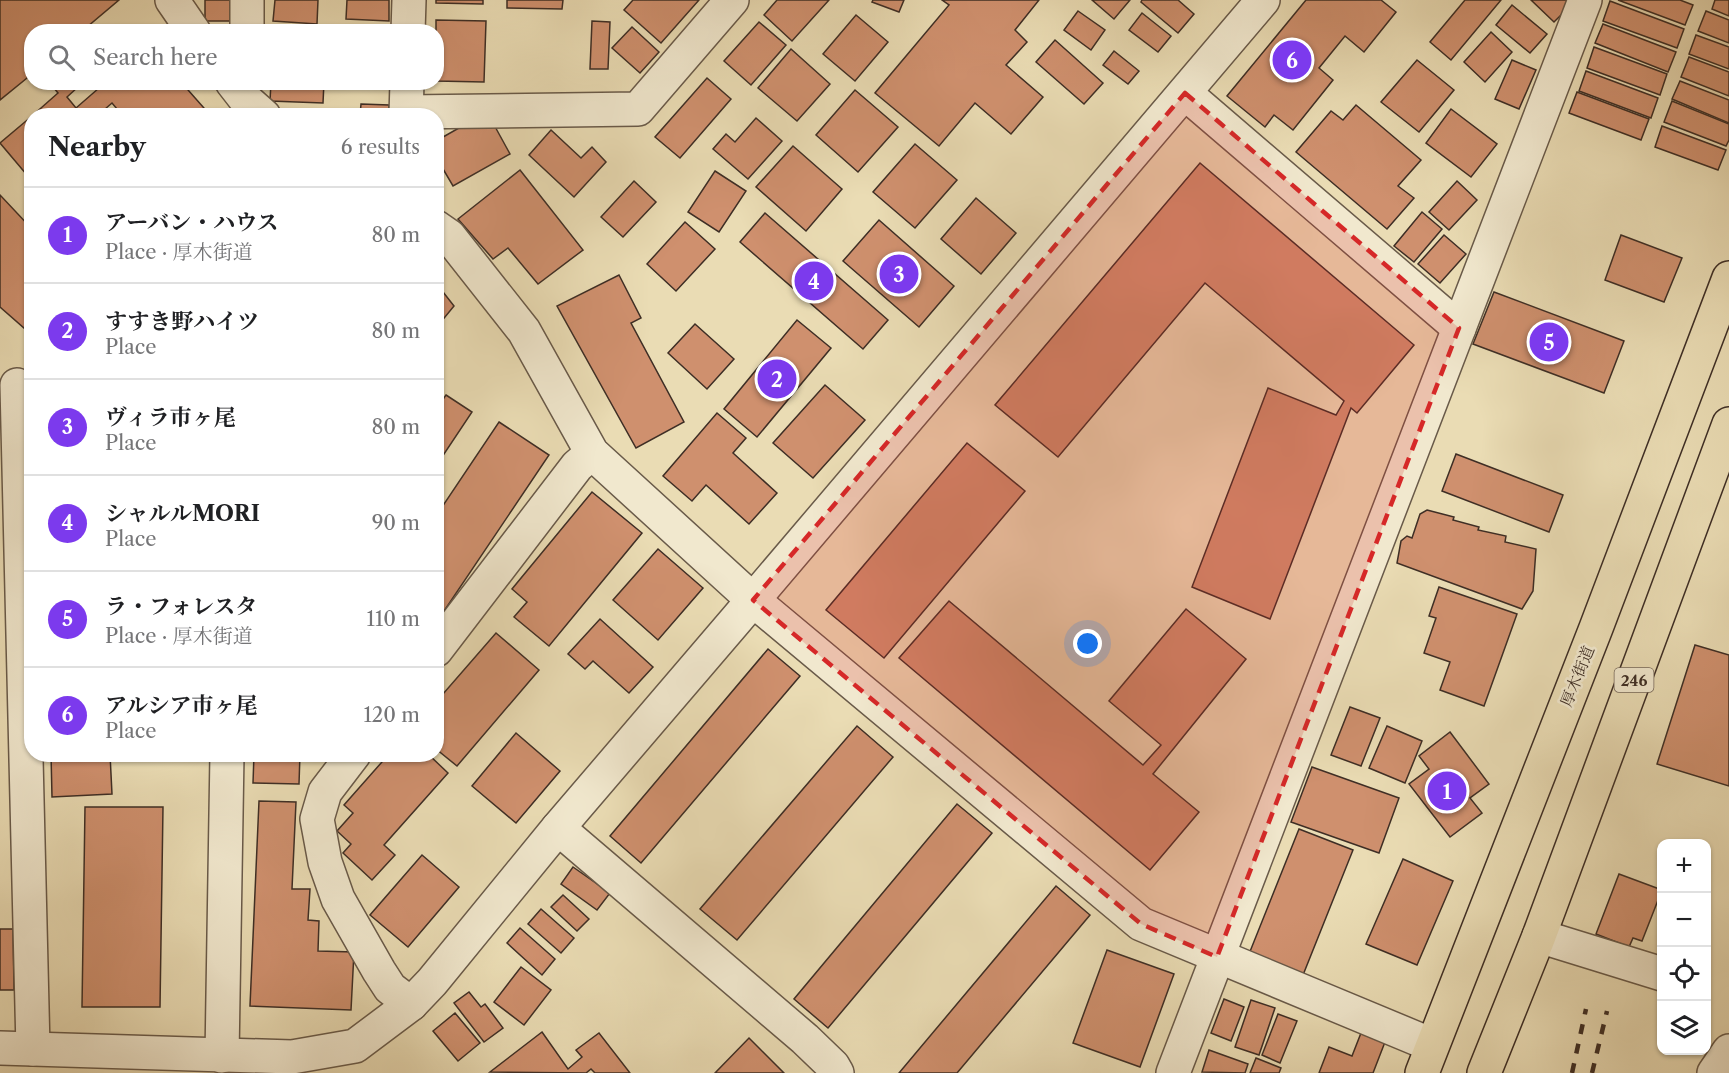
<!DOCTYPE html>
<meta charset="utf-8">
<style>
:root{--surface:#fff;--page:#f2f2f2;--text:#202124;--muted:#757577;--line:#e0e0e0;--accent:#7c3aed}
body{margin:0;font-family:"Libre Caslon Text","Noto Serif JP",serif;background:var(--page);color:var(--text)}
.controls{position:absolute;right:18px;bottom:18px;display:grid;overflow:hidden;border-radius:12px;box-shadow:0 2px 4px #0004}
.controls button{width:54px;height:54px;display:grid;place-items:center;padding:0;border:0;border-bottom:2px solid var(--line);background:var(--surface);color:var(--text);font:30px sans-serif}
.you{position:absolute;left:1088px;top:644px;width:21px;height:21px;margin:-15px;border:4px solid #fff;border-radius:50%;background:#1a73e8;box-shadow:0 0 0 9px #1a73e833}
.badge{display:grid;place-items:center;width:39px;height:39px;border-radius:50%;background:var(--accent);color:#fff;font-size:20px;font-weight:700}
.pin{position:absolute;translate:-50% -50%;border:3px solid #fff;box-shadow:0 2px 6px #0006}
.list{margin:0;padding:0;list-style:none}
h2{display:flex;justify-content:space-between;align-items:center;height:78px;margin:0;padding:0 24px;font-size:26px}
h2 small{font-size:20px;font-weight:400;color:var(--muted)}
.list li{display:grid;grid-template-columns:39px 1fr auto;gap:18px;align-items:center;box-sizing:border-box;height:96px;padding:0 24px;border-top:2px solid var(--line)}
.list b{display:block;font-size:22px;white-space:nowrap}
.list p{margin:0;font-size:20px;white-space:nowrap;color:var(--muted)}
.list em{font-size:20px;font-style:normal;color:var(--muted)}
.icon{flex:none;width:33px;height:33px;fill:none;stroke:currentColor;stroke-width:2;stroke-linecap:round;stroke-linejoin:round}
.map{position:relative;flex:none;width:1729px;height:1073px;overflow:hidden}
.search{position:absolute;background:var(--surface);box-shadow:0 2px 4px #0004;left:24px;top:24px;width:420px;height:66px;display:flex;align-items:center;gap:15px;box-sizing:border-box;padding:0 21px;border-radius:24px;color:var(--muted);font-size:22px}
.panel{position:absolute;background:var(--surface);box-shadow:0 2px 4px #0004;left:24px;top:108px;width:420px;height:654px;border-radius:24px}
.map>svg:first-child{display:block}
</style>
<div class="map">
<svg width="1729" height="1073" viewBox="0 0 1729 1073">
<rect width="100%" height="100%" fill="#eadcb4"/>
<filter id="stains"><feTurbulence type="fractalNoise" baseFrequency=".00333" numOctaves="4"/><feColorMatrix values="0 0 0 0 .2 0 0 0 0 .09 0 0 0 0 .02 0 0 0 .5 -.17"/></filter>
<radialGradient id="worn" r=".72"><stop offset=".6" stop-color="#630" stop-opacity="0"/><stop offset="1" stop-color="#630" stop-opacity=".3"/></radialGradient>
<g fill="#cf906e" stroke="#3e2e25" stroke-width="1.5">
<polygon points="0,0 119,0 81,32 32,32 32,74 0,100"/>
<rect x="205" y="0" width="32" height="21"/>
<polygon points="275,0 318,0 317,24 273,21"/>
<polygon points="347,0 389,0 389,21 346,19"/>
<polygon points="436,0 483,0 483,4 436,3"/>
<polygon points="507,0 563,0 562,9 507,8"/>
<polygon points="633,0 699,0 661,43 624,10"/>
<polygon points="777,0 829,0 792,41 764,15"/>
<polygon points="873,0 904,0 899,12 872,2"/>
<polygon points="942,0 1039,0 1015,30 1027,42 1006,65 1043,97 1011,134 975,103 939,146 875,93 949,5"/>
<polygon points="1092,0 1130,0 1114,19"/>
<polygon points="1142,0 1178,0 1194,14 1178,33 1141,2"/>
<polygon points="1306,0 1381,0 1396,12 1364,52 1345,36 1319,68 1333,80 1293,130 1274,115 1265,127 1227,96"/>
<polygon points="1465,0 1501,0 1451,60 1430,42"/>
<polygon points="1531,0 1566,0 1571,5 1554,22"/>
<polygon points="1618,0 1680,0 1693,5 1685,25"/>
<polygon points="1715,0 1729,0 1729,16 1712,9"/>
<polygon points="1610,1 1684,29 1677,48 1603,21"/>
<polygon points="1512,5 1547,34 1530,53 1496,25"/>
<polygon points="1078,11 1105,30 1091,50 1064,30"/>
<polygon points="1706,11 1729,20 1729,43 1698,31"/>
<polygon points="1142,13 1171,36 1158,52 1129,30"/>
<polygon points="856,15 888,42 855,81 823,54"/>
<polygon points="436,20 486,21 484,82 436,81"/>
<polygon points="592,21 610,22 608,69 590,69"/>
<polygon points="759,22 786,45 751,85 724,61"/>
<polygon points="1603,24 1676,52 1668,72 1595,43"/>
<polygon points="632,27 659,52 640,73 612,48"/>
<polygon points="1491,32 1512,52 1485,82 1464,62"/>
<polygon points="1696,35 1729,47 1729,69 1689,54"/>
<polygon points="1055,40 1103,83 1084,104 1036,62"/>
<polygon points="1594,47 1667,74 1660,95 1587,68"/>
<polygon points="791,49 830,84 797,121 758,88"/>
<polygon points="1114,51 1139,71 1128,84 1103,65"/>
<polygon points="1689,57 1729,72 1729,96 1681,77"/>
<polygon points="1417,60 1454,90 1419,132 1381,102"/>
<polygon points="1512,60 1536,70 1519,109 1495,99"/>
<polygon points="1586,71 1658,98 1651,118 1579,91"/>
<polygon points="707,78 731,99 680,158 655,137"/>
<polygon points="1680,81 1729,100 1729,123 1672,99"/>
<polygon points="49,82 74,82 78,87 67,97 76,108 99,88 94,82 181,82 211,116 123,116 112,103 97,116 32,116 58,93"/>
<polygon points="271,82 324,82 323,103 270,101"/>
<polygon points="340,82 382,82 382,87 340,85"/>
<polygon points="855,90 898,127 858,172 816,135"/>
<polygon points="1577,92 1649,119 1641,140 1569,113"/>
<polygon points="1672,101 1729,124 1729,140 1726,146 1664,122"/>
<polygon points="361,104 389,105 389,116 360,116"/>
<polygon points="1356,105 1421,160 1398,186 1414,198 1387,229 1296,152 1331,111 1343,120"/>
<polygon points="1451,109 1497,144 1471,177 1426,143"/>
<polygon points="487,112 510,154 453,186 436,157 436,141"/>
<polygon points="32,116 32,181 0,143"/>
<polygon points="756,118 782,141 748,179 713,149 726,134 735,142"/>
<polygon points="1662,126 1726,150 1718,170 1655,147"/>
<polygon points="551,130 581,158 592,147 606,162 574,197 529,155"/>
<polygon points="915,144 957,180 915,228 873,192"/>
<polygon points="793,146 842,189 806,231 756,187"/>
<polygon points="1200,163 1414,345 1357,413 1351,408 1270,619 1192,587 1268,388 1336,415 1344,401 1205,283 1058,457 995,405"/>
<polygon points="520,170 583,250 538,284 508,248 493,259 458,219"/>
<polygon points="715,171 746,191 719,232 688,212"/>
<polygon points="634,181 656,202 623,237 601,217"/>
<polygon points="1457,181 1477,200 1449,230 1429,212"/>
<polygon points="0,195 32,229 32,335 0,307"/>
<polygon points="976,198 1016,233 981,274 941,239"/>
<polygon points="1422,212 1442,229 1414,262 1394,246"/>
<polygon points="765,213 888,320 863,349 740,242"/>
<polygon points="879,220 954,286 919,327 843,261"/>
<polygon points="685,222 715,249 676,291 647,264"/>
<polygon points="1444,235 1466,254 1440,283 1418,264"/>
<polygon points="1621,235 1682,258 1664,302 1605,280"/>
<polygon points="619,275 641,318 631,323 684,422 636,448 557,306"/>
<polygon points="436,283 454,306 436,328"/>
<polygon points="1494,292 1624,341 1604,393 1473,344"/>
<polygon points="797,320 831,348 757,437 724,409"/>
<polygon points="695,324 734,359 707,389 668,353"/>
<polygon points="825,385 865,420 813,478 773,443"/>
<polygon points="446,395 472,412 436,466 436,409"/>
<polygon points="717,413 746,438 733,453 777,493 749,524 706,485 692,501 663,476"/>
<polygon points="499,422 549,455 436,623 436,516"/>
<polygon points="967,443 1025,491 884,658 826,610"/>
<polygon points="1456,454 1563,495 1549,532 1442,491"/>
<polygon points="592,492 642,533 549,646 514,617 527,602 512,589"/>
<polygon points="1427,510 1454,517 1453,520 1479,527 1478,530 1506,536 1505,542 1536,549 1533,591 1522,609 1397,563 1401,541 1407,536 1412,538 1420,514"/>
<polygon points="658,549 703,588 658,640 613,600"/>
<polygon points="1439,587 1517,614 1484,706 1440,690 1450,662 1424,653 1436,618 1429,616"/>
<polygon points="949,601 1143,765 1161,745 1109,701 1186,609 1246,659 1153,774 1199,812 1150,870 899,658"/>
<polygon points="600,619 653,667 629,693 593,661 585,669 568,654"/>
<polygon points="496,633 539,670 457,766 436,749 436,702"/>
<polygon points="1695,645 1729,655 1729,786 1657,764"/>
<polygon points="768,649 800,676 641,863 610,836"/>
<polygon points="1350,707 1380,718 1361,766 1331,755"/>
<polygon points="857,726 893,757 737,940 700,909"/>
<polygon points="1387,726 1422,741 1405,783 1369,768"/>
<polygon points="1450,732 1489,784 1470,798 1482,813 1450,837 1409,784 1429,769 1419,756"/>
<polygon points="516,733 560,771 516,823 472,786"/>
<polygon points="51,754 110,754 112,794 52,797"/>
<polygon points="254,754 300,754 299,784 253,783"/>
<polygon points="389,754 428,754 448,773 384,845 395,855 372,880 343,853 351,844 337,831 353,813 344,805"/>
<polygon points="1312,767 1399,798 1379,853 1291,822"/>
<polygon points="259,801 296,802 292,889 310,889 308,920 319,921 318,951 354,952 351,1010 250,1006"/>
<polygon points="957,804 992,833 828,1028 794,999"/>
<polygon points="85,807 163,807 160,1007 82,1007"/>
<polygon points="1299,829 1353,850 1303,975 1249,954"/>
<polygon points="422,855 459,887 408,947 370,915"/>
<polygon points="1403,859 1453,881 1417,965 1366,944"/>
<polygon points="573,867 610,893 597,910 561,884"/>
<polygon points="1619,874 1662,890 1642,941 1633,938 1629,947 1596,934"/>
<polygon points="1056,886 1090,915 957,1073 899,1073"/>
<polygon points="563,895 589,919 577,931 551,907"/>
<polygon points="541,909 574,938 561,953 528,924"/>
<polygon points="520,928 555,959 542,975 507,943"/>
<polygon points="0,929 13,929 14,990 0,990"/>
<polygon points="1107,950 1174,974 1140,1067 1073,1043"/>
<polygon points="521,967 551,990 524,1025 494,1002"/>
<polygon points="469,992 481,1007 485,1004 503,1028 484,1042 454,1003"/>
<polygon points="1224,999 1244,1007 1231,1041 1211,1033"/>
<polygon points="1251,1000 1275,1008 1259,1055 1235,1047"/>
<polygon points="455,1013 480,1043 458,1061 433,1031"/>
<polygon points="1278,1014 1297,1021 1280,1063 1262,1055"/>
<polygon points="542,1032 568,1069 582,1057 576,1050 599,1033 630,1073 595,1073 591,1069 586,1073 490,1072"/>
<polygon points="1361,1033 1385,1042 1373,1073 1319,1073 1329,1047 1352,1056"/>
<polygon points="749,1038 784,1073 715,1073"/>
<polygon points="1209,1050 1248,1064 1245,1073 1202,1072"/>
<polygon points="1256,1058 1281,1068 1279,1073 1250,1073"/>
</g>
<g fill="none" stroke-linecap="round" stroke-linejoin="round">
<defs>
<g id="minor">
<polyline points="172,0 194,32"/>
<polyline points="247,32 247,0"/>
<polyline points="408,32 409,0"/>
<polyline points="232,82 246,100 264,116"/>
<polyline points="1185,93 1459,328"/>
<polyline points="406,112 638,109 732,0"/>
<polyline points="406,116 407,82"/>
<polyline points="436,227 449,236 524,331 592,453 753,600 1141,924 1432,1045"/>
<polyline points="17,385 33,1049"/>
<polyline points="436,650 577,466 592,453"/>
<polyline points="354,754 325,792 317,819 325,862 338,899 379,971 390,988 411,1004"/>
<polyline points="558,828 805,1039 833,1066 837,1073"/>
<polyline points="1539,936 1662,974"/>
<polyline points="222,1056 227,754"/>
<polyline points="1173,1073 1585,0"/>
<polyline points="1714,1073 1729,1051"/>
</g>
<polyline id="tertiary" points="0,1048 292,1057 355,1046 411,1004 432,982 558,828 736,620 1263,0"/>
<g id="trunk">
<polyline points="1422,1073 1596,628 1729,278"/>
<polyline points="1484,1073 1539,936 1729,424"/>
</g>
</defs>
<use href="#minor" stroke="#695a49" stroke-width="36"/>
<use href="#tertiary" stroke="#695a49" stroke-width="36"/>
<use href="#trunk" stroke="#3e2e25" stroke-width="36"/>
<use href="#minor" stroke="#f1e8ce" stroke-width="33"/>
<use href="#tertiary" stroke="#f1e8ce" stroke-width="33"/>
<use href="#trunk" stroke="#eadcb4" stroke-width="33"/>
<g stroke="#3e2e25" stroke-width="4.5" stroke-dasharray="10 10" stroke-linecap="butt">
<polyline points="1572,1073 1586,1009"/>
<polyline points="1592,1073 1607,1011"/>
</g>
</g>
<path fill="#d62828" fill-opacity="0.2" stroke="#d62828" stroke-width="4.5" stroke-dasharray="12 8" stroke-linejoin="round" d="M1185,93L1459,328L1217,957L1141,924L753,600Z"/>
<g text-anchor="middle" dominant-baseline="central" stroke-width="5" stroke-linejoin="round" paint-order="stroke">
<rect fill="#f1e8ce" stroke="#746658" stroke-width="1.5" x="1614.5" y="668" width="39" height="24" rx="4.5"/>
<g font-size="15" font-weight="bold" fill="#3e2e25">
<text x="1634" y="680">246</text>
</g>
<g font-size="16" fill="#3e2e25" stroke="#f1e8ce">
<text transform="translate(1577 676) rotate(-68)">厚木街道</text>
</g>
</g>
<rect width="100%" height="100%" filter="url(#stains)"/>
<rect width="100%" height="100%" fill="url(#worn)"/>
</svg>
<div class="controls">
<button>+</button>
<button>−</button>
<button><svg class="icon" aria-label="locate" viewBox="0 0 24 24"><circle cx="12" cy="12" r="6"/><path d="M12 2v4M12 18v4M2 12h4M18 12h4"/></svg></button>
<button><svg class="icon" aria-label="layers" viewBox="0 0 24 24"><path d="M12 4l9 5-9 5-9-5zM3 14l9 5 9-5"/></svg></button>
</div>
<div class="you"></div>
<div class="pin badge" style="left:1447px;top:791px">1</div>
<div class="pin badge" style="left:777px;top:379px">2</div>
<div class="pin badge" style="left:899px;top:274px">3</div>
<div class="pin badge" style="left:814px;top:281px">4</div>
<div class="pin badge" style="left:1549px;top:342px">5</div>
<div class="pin badge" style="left:1292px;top:60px">6</div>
<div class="search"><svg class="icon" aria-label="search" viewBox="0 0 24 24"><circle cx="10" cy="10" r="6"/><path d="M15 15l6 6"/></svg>Search here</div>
<section class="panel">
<h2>Nearby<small>6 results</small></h2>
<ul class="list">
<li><span class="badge">1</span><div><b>アーバン・ハウス</b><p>Place · 厚木街道</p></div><em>80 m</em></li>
<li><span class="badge">2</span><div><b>すすき野ハイツ</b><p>Place</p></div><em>80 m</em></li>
<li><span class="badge">3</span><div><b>ヴィラ市ヶ尾</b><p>Place</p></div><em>80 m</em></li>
<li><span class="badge">4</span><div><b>シャルルMORI</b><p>Place</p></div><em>90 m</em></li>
<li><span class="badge">5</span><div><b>ラ・フォレスタ</b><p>Place · 厚木街道</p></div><em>110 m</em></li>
<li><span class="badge">6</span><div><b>アルシア市ヶ尾</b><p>Place</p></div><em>120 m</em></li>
</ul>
</section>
</div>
